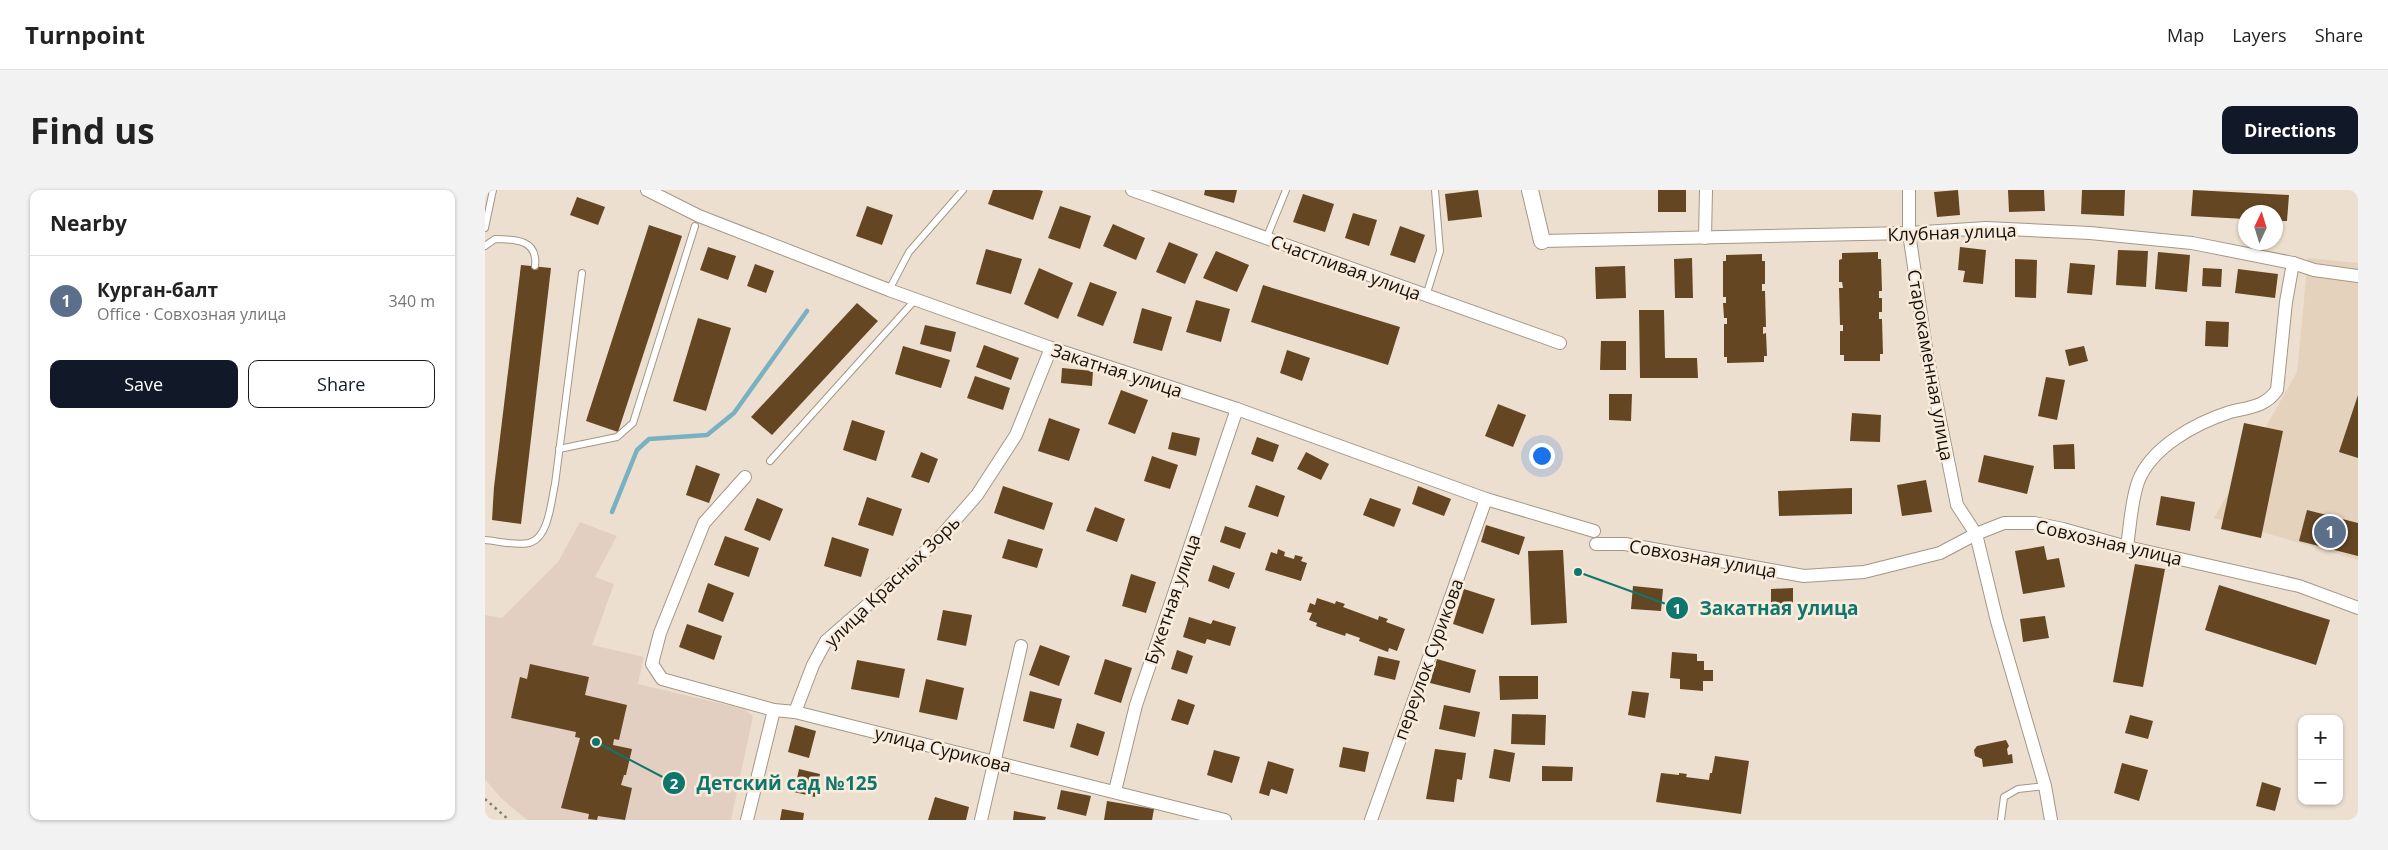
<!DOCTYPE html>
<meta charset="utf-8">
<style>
:root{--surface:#fff;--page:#f2f2f2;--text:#222;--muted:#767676;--line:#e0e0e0;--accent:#111827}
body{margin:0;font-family:"Open Sans",sans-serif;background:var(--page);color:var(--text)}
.controls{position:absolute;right:15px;bottom:15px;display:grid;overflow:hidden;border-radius:10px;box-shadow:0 1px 4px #0004}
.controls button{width:45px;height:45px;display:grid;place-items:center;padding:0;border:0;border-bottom:1px solid var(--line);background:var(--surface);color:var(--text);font:25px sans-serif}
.compass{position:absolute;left:1753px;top:15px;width:45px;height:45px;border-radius:50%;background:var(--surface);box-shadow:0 1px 4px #0004;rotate:4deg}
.you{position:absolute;left:1056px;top:265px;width:18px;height:18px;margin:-12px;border:4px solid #fff;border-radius:50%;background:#1a73e8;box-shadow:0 0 0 8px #1a73e833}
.badge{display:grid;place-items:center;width:32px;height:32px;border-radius:50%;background:var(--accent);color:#fff;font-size:16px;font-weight:700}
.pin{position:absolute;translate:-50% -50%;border:2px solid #fff;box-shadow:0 1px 5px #0006}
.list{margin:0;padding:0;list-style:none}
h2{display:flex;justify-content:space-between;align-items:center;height:65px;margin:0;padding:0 20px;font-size:21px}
h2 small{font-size:16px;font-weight:400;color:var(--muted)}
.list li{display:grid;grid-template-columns:32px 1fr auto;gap:15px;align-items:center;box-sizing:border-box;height:90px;padding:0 20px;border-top:1px solid var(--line)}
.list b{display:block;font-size:19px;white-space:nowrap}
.list p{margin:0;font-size:16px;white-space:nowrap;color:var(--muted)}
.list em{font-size:16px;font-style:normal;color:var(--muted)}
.actions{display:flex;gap:10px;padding:15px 20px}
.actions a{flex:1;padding:11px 0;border:1px solid var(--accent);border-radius:10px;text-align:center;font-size:18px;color:var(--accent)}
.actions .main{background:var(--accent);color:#fff}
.map{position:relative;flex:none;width:1873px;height:630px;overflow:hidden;border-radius:10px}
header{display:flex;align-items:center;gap:30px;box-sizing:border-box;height:70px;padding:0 25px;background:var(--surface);border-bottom:1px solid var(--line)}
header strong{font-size:24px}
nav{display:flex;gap:28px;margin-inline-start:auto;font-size:18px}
.intro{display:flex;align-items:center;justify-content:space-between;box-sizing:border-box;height:120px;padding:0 30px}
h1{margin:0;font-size:35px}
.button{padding:12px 22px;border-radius:10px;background:var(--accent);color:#fff;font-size:18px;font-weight:700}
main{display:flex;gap:30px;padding:0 30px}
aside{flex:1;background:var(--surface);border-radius:10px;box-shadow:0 1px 4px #0004}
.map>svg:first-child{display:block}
</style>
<header>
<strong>Turnpoint</strong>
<nav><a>Map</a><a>Layers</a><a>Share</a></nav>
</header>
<div class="intro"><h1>Find us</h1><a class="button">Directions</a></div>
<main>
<aside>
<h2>Nearby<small></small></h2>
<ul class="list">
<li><span class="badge" style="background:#5c6f8a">1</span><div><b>Курган-балт</b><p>Office · Совхозная улица</p></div><em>340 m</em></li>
</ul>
<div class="actions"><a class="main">Save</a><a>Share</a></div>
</aside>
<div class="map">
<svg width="1873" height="630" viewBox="0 0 1873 630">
<rect width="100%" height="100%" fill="#eddfcf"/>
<polygon fill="#e5d2bc" points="1823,68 1873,73 1873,370 1729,328 1812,182"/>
<polygon fill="#e3cfc1" points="95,332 132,346 110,387 129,394 107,455 159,467 153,494 259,519 268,526 246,630 42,630 16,608 0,589 0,425 17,428 73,372"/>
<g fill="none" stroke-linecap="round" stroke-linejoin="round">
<polyline stroke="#78b1c2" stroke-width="4.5" points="127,322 152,260 164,249 222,245 249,223 322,121"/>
</g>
<g fill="#644623">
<polygon points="508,0 554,0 558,1 548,30 503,14"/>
<polygon points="720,0 752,0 749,13 719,5"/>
<polygon points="993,0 997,27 963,31 960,4"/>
<rect x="1173" y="0" width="28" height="22"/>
<polygon points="1473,0 1475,25 1452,27 1449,2"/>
<polygon points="1523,0 1559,0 1560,21 1524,22"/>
<polygon points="1597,0 1640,0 1639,26 1596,24"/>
<polygon points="1708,0 1804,5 1802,31 1790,31 1790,22 1760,22 1760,29 1706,26"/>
<polygon points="818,4 849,14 840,42 808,32"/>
<polygon points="92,7 120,17 113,35 85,25"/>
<polygon points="382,16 408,25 397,55 371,46"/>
<polygon points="575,16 606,26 595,59 563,48"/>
<polygon points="868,23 892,30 884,56 860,48"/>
<polygon points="628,34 660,48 651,70 618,56"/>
<polygon points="164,35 197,46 133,242 101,231"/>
<polygon points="915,36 940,45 930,73 905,65"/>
<polygon points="684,52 713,64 700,94 671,82"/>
<polygon points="223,57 251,66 243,90 215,80"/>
<polygon points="1475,57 1501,60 1498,94 1478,92 1480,81 1473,80"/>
<polygon points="501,59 537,69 526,104 491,94"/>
<polygon points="1633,60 1663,61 1661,97 1631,95"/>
<polygon points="731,61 764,75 752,102 718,88"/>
<polygon points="1393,62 1393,69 1396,69 1397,101 1394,101 1394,108 1397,108 1397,122 1394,122 1394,129 1397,129 1398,164 1395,164 1395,171 1359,171 1359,165 1355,165 1355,141 1358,141 1358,135 1355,135 1354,98 1358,98 1357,92 1354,92 1354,70 1357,69 1357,63"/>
<polygon points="1673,62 1705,65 1702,102 1670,99"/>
<polygon points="1277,64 1277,71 1280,71 1280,94 1277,94 1277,101 1280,101 1281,137 1278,137 1278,144 1281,143 1282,166 1279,166 1279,172 1242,173 1242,167 1239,167 1239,134 1242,134 1242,128 1239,128 1238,113 1241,113 1241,107 1238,107 1238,71 1241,71 1241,65"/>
<polygon points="1207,68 1208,108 1190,108 1189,69"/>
<polygon points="1530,69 1552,70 1551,108 1530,107"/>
<polygon points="1585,73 1610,75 1607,105 1582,103"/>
<polygon points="270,74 289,81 281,103 262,96"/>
<polygon points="36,75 66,78 36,334 7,330 9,297"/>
<polygon points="1140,76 1141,108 1111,109 1110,77"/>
<polygon points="554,78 588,93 573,129 539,114"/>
<polygon points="1718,78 1737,79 1736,97 1717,96"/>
<polygon points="1753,79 1793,84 1790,108 1750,103"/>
<polygon points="605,92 632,102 618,136 592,126"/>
<polygon points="778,95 915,137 903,175 766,132"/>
<polygon points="711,110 745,119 736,152 701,142"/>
<polygon points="372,113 393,131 287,245 266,227"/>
<polygon points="657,118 687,127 677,161 648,153"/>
<polygon points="1154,120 1179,120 1180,168 1212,168 1213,188 1155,188"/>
<polygon points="213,128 246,138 221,221 188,211"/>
<polygon points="1721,131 1744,132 1743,157 1720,156"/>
<polygon points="440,135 471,142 466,162 435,154"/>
<polygon points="1116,151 1141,151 1141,180 1115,180"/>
<polygon points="499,155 534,168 526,190 491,177"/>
<polygon points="418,156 465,170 456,198 410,184"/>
<polygon points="1599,156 1603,171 1584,176 1580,160"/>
<polygon points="802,160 825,168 817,191 795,183"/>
<polygon points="577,178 608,181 607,196 576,193"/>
<polygon points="490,186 525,198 518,220 482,208"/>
<polygon points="1561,187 1580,190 1572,230 1553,226"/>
<polygon points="636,200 663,210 650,244 623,234"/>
<polygon points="1124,204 1147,204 1146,231 1124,230"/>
<polygon points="1873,205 1873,268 1854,262"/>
<polygon points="1013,214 1041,225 1028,257 1000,246"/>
<polygon points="1367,223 1396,225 1395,252 1365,251"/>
<polygon points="564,228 595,239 584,271 553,261"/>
<polygon points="367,230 400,241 391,271 358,260"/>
<polygon points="1759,233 1798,241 1776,348 1736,339"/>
<polygon points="687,242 715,248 711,266 683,259"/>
<polygon points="772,247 794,255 788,272 766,264"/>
<polygon points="1589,254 1590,279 1569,279 1568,255"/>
<polygon points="436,262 453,269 444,293 426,287"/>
<polygon points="821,262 844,274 836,290 812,279"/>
<polygon points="1499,265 1549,276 1542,304 1493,292"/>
<polygon points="667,266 693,275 685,299 659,291"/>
<polygon points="211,275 235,284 224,313 201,305"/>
<polygon points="1441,290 1447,322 1417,326 1412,295"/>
<polygon points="771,295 800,306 793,327 763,317"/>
<polygon points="518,296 568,313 559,340 509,323"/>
<polygon points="933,296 966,309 959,326 927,314"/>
<polygon points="1367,298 1367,324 1294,326 1293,301"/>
<polygon points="1676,306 1710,312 1705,341 1671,335"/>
<polygon points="382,307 417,319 408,346 373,335"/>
<polygon points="272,308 298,319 285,351 259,340"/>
<polygon points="885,308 916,319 909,337 878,325"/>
<polygon points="610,317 640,329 632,352 601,341"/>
<polygon points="1822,320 1873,333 1873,366 1814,351"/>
<polygon points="1001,335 1040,347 1034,365 996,352"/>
<polygon points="740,336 761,343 755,359 735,352"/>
<polygon points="240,346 274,358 264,387 229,375"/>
<polygon points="347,347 384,359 376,387 339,376"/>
<polygon points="523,349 558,359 552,378 517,368"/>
<polygon points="1559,356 1562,370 1574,368 1580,397 1538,404 1530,361"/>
<polygon points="793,359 800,362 799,366 809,369 810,365 818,367 816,371 822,373 816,391 780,380 786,362 792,364"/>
<polygon points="1078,360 1082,433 1046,435 1043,361"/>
<polygon points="1650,374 1680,379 1658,497 1628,492"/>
<polygon points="728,375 750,383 744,399 723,391"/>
<polygon points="646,384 671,392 661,423 637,416"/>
<polygon points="223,393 249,403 238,432 213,422"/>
<polygon points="1734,395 1845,430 1831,475 1720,440"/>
<polygon points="1148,396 1178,399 1176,421 1146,419"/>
<polygon points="1308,398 1308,427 1286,427 1286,399"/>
<polygon points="979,399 1010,409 998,444 968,434"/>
<polygon points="832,408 850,414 851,411 860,414 858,417 893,430 894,426 903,429 901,432 920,439 912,461 904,458 903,462 874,451 875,448 861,443 860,446 831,436 832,433 824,430 827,423 822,422 825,413 830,415"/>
<polygon points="458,420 487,425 481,456 452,450"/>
<polygon points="1560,426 1564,448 1538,452 1535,429"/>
<polygon points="704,427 726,434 728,430 751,437 745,456 722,449 720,454 698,447"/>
<polygon points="202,434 237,446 229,470 194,457"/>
<polygon points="555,455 585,466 574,496 544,485"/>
<polygon points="692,460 708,466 702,484 686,479"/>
<polygon points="1187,462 1212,464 1212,471 1219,471 1219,480 1228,480 1228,491 1218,491 1218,501 1195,499 1195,489 1185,488"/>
<polygon points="893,466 915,471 910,490 889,485"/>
<polygon points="620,469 647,478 636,513 609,504"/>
<polygon points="952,469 991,480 985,503 945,493"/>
<polygon points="372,470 420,479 414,508 366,499"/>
<polygon points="45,474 104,487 100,505 142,515 134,550 129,549 128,555 147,559 141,585 139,585 136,595 147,598 140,630 113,626 112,630 103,629 104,624 76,618 95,548 90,547 91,542 26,528 35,487 42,489"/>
<polygon points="1014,486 1053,486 1053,509 1015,510"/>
<polygon points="441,489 479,498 472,530 434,522"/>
<polygon points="545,501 577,509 569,539 538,531"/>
<polygon points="1147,501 1164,503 1160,528 1143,525"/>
<polygon points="693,509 710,515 703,535 686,530"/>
<polygon points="959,515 995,522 990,547 954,539"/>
<polygon points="1027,524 1061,525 1060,555 1026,554"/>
<polygon points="1645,525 1668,531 1663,549 1640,543"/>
<polygon points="592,533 620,542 613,566 585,557"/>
<polygon points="310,535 331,541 324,568 303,562"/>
<polygon points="1521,550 1524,556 1522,559 1523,565 1527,564 1528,573 1498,577 1497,569 1490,566 1489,560 1492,556"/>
<polygon points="858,557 884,562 880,582 854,577"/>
<polygon points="950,559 981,563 977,590 972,589 969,612 941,609"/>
<polygon points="1009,559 1030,563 1025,592 1004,588"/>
<polygon points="729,560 755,567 747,593 722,585"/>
<polygon points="1230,566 1264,571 1256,624 1171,612 1176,583 1194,585 1194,583 1202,584 1201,587 1224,590 1225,583 1227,583"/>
<polygon points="783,571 809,579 802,604 786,599 784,606 774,603"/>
<polygon points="1637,573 1663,580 1654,611 1629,603"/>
<polygon points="1057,576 1088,577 1087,591 1057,591"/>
<polygon points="314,579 335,584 330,607 309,602"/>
<polygon points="1777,592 1796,598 1790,621 1771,616"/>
<polygon points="576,600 606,606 601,626 572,619"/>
<polygon points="450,607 484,617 481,630 443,630"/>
<polygon points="622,611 669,619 667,630 619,630"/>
<polygon points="297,619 319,623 318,630 295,630"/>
<polygon points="529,621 561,627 560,630 528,630"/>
</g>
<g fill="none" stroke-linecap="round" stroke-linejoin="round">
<defs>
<g id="service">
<polyline points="0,38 8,0"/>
<polyline points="781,49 801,0"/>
<path d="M0,56L10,49C31,49 53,50 50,76"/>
<polyline points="404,100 424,62 478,0"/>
<polyline points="941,106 955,61 950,0"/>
<polyline points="74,259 132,247 148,233 210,36"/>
<polyline points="285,271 430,110"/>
<path d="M0,350C13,351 30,356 44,353C64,348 66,311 70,294L97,83"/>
<polyline points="1516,630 1519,607 1533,599 1560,596"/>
</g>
<g id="minor">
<polyline points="162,0 214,26 404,100 566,158 752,219 1001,309 1109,341"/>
<polyline points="647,0 1075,153"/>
<polyline points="1424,0 1424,43 1442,165 1472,315 1491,344 1512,431 1560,596 1566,630"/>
<polyline points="1220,48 1221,0"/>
<polyline points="1057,51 1424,43 1501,38 1605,43 1707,53 1808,73 1829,80 1873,86"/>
<polyline points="260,287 219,333 175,443 167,474 177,489 289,520 310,522 740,630"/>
<polyline points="1111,354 1140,354 1319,386 1379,382 1455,363 1491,344 1519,333 1549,333 1578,339 1642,357 1814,396 1873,418"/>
<path d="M1642,357C1645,337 1646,312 1653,292C1666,257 1711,233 1745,222C1765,217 1780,217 1792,200L1801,112L1808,73"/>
<polyline points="310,522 328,475 341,451 410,391 457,345 492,305 531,245 566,158"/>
<polyline points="630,601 651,515 752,219"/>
<polyline points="262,630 289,520"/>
<polyline points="496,630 536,456"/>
<polyline points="886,630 1001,309"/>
</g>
<polyline id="tertiary" points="1045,0 1057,51"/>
</defs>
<use href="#service" stroke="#a39787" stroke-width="8"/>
<use href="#minor" stroke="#a39787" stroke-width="14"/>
<use href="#tertiary" stroke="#a39787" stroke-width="18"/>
<polyline stroke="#837a6f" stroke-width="2.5" stroke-dasharray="2.5 4" stroke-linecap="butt" points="0,609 24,630"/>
<use href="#service" stroke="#fff" stroke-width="6"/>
<use href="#minor" stroke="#fff" stroke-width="12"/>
<use href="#tertiary" stroke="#fff" stroke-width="16"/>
</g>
<g text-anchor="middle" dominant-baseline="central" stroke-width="5" stroke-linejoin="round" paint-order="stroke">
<g font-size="18" fill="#15110b" stroke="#faecdc">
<text transform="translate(1467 42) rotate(-2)">Клубная улица</text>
<text transform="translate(861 77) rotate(20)">Счастливая улица</text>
<text transform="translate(1446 175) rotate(80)">Старокаменная улица</text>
<text transform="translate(632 180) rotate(18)">Закатная улица</text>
<text transform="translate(1624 352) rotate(13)">Совхозная улица</text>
<text transform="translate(1218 368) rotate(10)">Совхозная улица</text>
<text transform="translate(407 391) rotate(-44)">улица Красных Зорь</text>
<text transform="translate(687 409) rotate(-71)">Букетная улица</text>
<text transform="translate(943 469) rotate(-70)">переулок Сурикова</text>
<text transform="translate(458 559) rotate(14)">улица Сурикова</text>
</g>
</g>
<path fill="none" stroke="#0f766e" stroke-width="2" d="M1093 382L1192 418M111 552L189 593"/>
<g fill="#0f766e" stroke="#faecdc" stroke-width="2">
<circle cx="1093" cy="382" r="5"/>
<circle cx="111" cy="552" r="5"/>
<circle cx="1192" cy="418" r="12"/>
<circle cx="189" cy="593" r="12"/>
</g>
<g font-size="15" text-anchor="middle" font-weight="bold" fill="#fff">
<text x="1192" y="424">1</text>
<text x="189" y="599">2</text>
</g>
<g font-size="19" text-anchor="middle" font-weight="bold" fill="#0f766e" stroke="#faecdc" stroke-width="5" stroke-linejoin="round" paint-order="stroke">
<text x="1294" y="425">Закатная улица</text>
<text x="302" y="600">Детский сад №125</text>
</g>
</svg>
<div class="controls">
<button>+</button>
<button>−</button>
</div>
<svg class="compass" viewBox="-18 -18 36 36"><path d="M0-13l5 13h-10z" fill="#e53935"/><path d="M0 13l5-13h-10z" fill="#767676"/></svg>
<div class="you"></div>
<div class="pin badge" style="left:1845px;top:342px;background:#5c6f8a">1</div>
</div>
</main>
